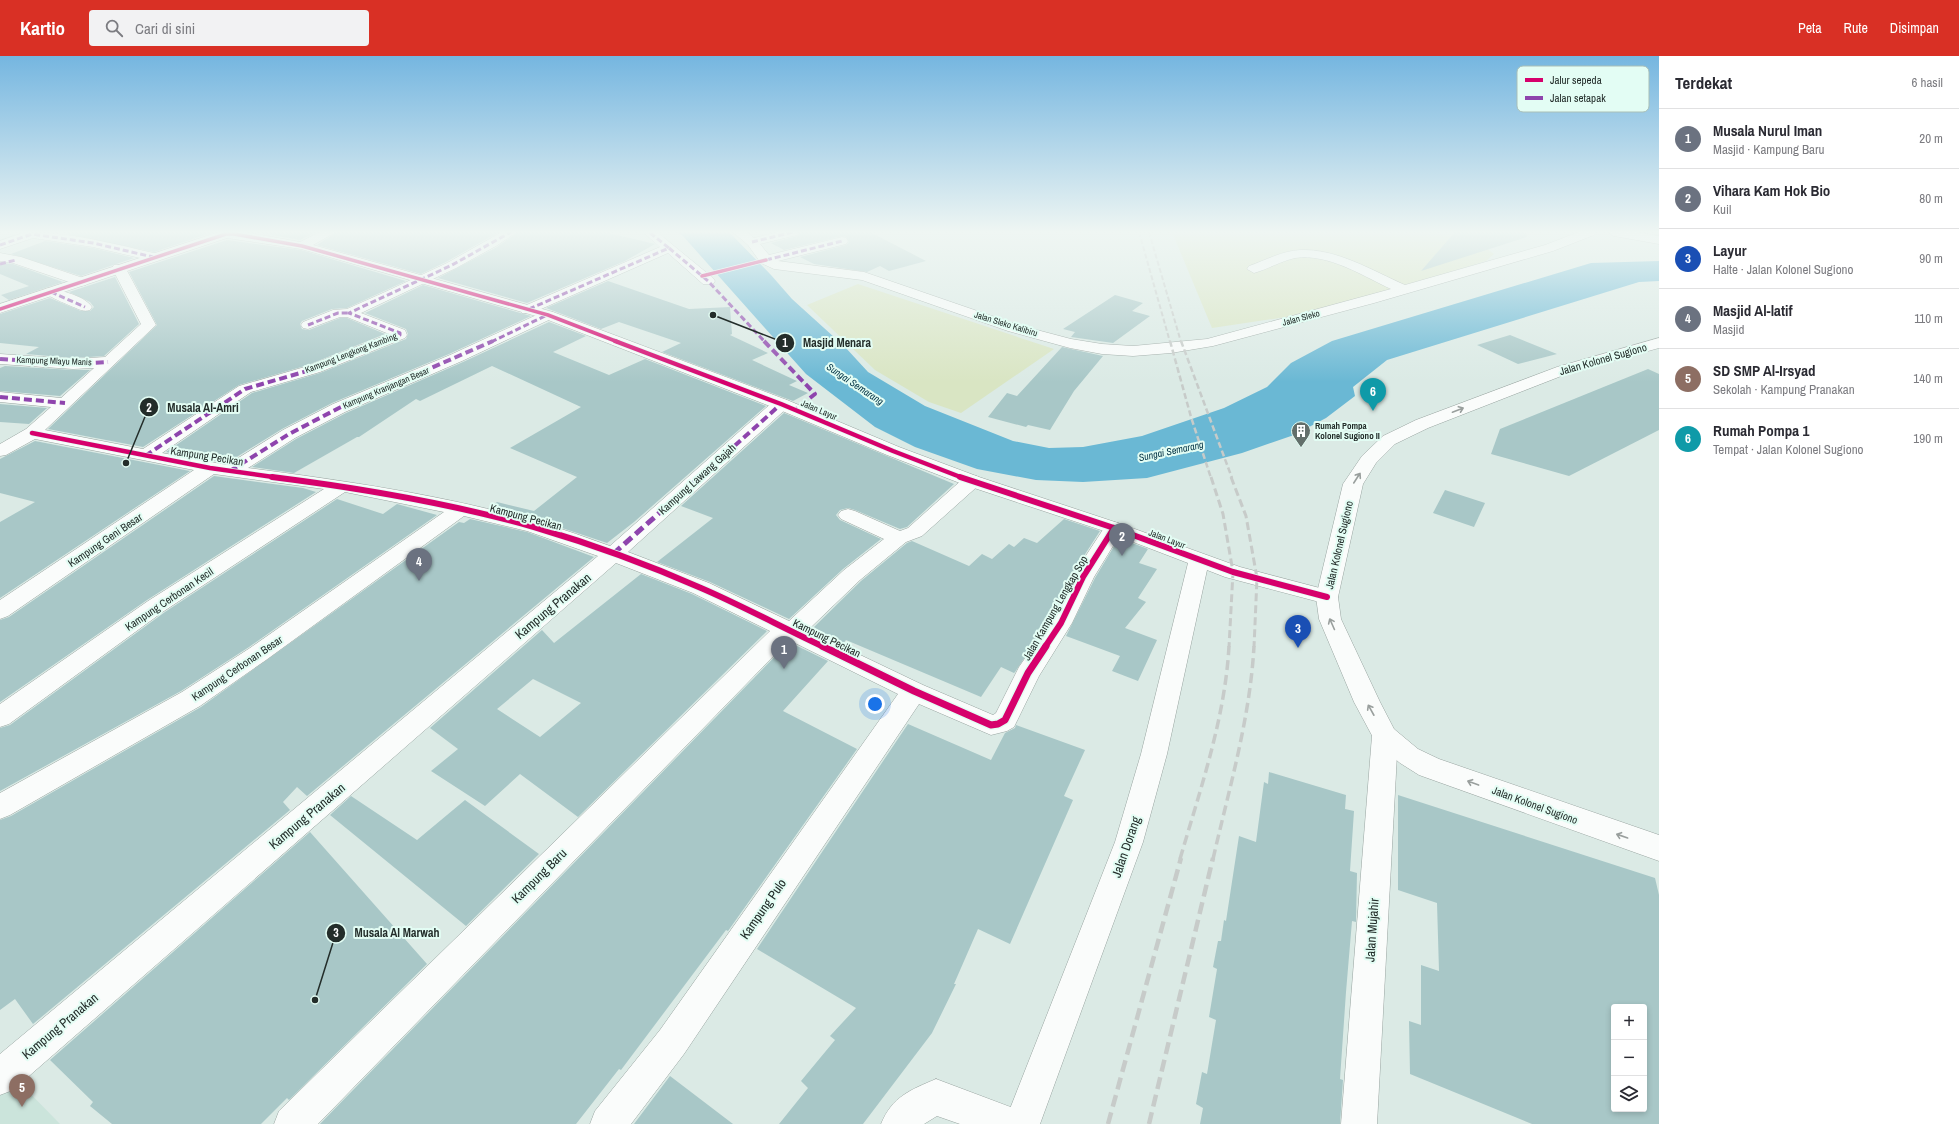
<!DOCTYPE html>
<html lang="id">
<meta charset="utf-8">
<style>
:root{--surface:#fff;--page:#f2f2f3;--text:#2b2b33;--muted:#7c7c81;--line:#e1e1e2;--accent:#d93025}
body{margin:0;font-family:"Archivo Narrow",sans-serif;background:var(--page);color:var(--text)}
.controls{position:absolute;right:12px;bottom:12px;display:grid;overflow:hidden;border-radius:4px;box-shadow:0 2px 6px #0003}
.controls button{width:36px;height:36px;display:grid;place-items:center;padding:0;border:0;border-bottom:1px solid var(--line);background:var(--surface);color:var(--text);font:20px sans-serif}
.you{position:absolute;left:875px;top:648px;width:14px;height:14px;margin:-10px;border:3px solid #fff;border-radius:50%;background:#1a73e8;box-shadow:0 0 0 6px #1a73e833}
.badge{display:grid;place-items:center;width:26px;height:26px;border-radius:50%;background:var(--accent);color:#fff;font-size:13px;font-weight:700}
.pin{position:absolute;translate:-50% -33px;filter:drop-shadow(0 1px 2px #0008)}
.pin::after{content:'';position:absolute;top:21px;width:14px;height:12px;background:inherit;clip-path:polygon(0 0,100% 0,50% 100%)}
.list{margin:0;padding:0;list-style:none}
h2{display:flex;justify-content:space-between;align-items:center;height:52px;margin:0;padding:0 16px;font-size:17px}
h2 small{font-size:13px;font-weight:400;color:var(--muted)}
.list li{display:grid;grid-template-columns:26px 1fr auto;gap:12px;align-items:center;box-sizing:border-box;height:60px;padding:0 16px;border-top:1px solid var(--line)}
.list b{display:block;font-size:15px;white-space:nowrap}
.list p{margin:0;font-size:13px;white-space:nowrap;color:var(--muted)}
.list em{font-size:13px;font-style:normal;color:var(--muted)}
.icon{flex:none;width:22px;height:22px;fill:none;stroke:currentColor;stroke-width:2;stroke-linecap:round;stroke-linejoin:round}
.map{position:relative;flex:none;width:1659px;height:1068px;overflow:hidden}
header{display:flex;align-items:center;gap:24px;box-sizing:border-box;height:56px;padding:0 20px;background:var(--accent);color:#fff}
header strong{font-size:19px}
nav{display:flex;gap:22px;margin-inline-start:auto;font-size:14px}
.search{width:280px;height:36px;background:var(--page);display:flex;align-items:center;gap:10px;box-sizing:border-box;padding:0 14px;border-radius:4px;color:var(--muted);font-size:15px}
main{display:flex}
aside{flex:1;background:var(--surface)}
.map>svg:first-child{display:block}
</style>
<header>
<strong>Kartio</strong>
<div class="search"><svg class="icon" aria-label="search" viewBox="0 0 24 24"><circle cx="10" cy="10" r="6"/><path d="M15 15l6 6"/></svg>Cari di sini</div>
<nav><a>Peta</a><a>Rute</a><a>Disimpan</a></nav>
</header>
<main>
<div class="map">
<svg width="1659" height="1068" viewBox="0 0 1659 1068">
<rect width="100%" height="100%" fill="#dbeae5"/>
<polygon fill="#cbe4db" points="15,1022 60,1068 0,1068 0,1035"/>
<g fill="#d9e5c3">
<polygon points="1172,176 1433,176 1482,189 1494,198 1486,205 1399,232 1286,261 1212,272"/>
<polygon points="858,228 1054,293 961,357 929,346 875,314 807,249"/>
</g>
<polygon fill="#6ab8d4" points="677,176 729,176 771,219 792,243 845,291 868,316 925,350 1013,385 1049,392 1083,391 1142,380 1224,352 1267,331 1291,307 1332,285 1591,207 1659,205 1659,225 1639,226 1387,304 1353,331 1355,340 1326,362 1294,379 1242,397 1147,422 1083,426 1036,424 977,413 915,391 875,371 806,318 683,180"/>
<g fill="#a8c7c7" fill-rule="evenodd">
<polygon points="70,176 214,176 154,196 66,178"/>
<polygon points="255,176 316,176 300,184"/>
<polygon points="337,176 499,176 446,206 421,218 317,189"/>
<polygon points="518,176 605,176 655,188 625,205 527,247 438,222 497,191"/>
<polygon points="800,176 870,176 926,205 889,215 880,210 867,216 814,208 800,201 846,189 849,186 846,181 842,180 784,194 771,187 797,180"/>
<polygon points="1455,176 1526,176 1527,181 1421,215"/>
<polygon points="227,184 301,194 406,225 347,252 332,253 302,265 300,268 302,273 309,274 340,262 347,262 385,278 308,309 239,329 143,391 48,373 157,269 129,216"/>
<polygon points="45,185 93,192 134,202 81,220 11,198"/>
<polygon points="0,207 13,208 63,226 9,244 1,239 29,230 0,218"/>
<polygon points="115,221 139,268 104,300 73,302 26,298 39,291 0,287 0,258 50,242 81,255 90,255 94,251 90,246 69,236"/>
<polygon points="608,225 689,253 730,251 732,278 730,279 768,297 752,304 797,325 789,329 808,337 793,345 662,296 681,287 619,266 601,273 546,252"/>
<polygon points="423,229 531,260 449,298 332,347 282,373 227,407 166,396 252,337 320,317 406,283 408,278 406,273 365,257"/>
<polygon points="1115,239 1143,247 1132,255 1150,260 1113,287 1071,281 1075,276 1063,273"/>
<polygon points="549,266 586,280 553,296 609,319 645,303 766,350 634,466 607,487 550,468 490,452 497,446 534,455 577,421 510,392 581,351 492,310 420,345 416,343 359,381 357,381 294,417 252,411 296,383 346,357 463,306"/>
<polygon points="1510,279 1557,298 1518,308 1477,289"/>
<polygon points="1062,291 1103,300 1074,335 1050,374 1028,369 1026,371 988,361 1007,337 1017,340"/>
<polygon points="5,310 73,314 90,314 60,340 0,335 0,312"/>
<polygon points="1648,313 1659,318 1659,374 1569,420 1491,398 1500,373"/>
<polygon points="0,348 47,352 29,368 0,366"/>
<polygon points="784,357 954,428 907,471 900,473 855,454 848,452 840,454 836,459 840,464 881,483 843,513 789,563 710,526 657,506 713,462 681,450"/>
<polygon points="35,385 190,415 0,542 0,466 35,446 0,437 0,403"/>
<polygon points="214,420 303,432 316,436 147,544 0,646 0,564 9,561"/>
<polygon points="1445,434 1485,447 1474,471 1433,457"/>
<polygon points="337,443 383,458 397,448 437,459 249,591 181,635 0,735 0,672 10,669 165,556"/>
<polygon points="470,463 527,476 594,501 307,740 297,731 283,746 290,754 33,968 15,943 0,954 0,764 11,760 201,651 459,466 464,467"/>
<polygon points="1064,463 1100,475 1071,520 1050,564 1015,616 1014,617 1001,611 981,641 846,584 842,589 811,574 861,525 907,487 912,485 969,510 982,498 992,503 1009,488 1014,491 1024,482 1037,487"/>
<polygon points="1119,482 1148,493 1139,507 1157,513 1138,542 1146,546 1125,572 1157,584 1138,625 1112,615 1120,600 1066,580 1095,522"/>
<path d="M641,518L692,538L767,575L578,761L520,718L485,750L431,715L458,693L430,672L542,574L554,587ZM533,623L581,647L540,681L497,653Z"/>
<polygon points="789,586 828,605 783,655 857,693 728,875 726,874 621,1014 619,1013 576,1068 320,1068"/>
<polygon points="908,668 991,704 1005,677 1015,672 1016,669 1085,694 1064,740 1073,744 1010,888 978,873 954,928 956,928 932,977 863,1068 779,1068 808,1032 801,1025 835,984 830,980 856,952 757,893"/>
<polygon points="1269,716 1346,739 1345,753 1354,755 1350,815 1357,817 1356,863 1356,866 1352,865 1346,936 1340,1023 1343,1024 1340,1068 1200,1068 1203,1052 1196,1048 1202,1016 1207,1018 1216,964 1209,961 1217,913 1213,911 1218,885 1221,885 1224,864 1226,865 1239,780 1256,786 1264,726 1268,728"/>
<path d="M1398,739L1655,822L1659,839V1068H1532L1410,1018L1409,965L1421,969V909L1439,915L1437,847L1398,834ZM1614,951H1644V1053H1614Z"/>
<polygon points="351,740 417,784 465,744 539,798 466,870 330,759"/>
<polygon points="310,776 427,908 289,1044 287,1042 261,1068 112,1068 90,1050 93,1046 50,1004"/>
<polygon points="670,1020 733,1068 634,1068"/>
</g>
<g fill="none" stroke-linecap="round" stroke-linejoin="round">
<defs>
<g id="minor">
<path d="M25,176C70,176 114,188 158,198L159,201L153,205L93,191L33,182L0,193V185Z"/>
<path d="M502,176H517L496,190L456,212L361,257L405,274L407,279L405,282L320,316L251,336L162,397L227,409L283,374L333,348L450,299L543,256H553L555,259L553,262L462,305L345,356L295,382L248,412C346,425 445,439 541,467C564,473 587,482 610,490L775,344L781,343L787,344L789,348L787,352L628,496L709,527L789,565L844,514L884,483L841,463L838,459L841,455L848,453L855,455L900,475L908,472L965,421L972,419L979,421L981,425L979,429L922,480L906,486L860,524L808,574L923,629L993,659L996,657L1019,611L1051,565L1072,521L1104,472L1107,468L1114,466L1121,468L1124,472L1094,521L1072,567L1039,620L1014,671L1007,675L991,679L919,648L684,998L631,1068H590L595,1055L660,974L898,638L789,584L318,1068H274L279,1055L770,575L693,537L616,507L13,1034L0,1039V998L598,500L527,475L464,460L266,604L200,650L10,759L0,763V737L182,636L250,592L444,456L345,436L164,555L9,668L0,671V648L148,545L324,433L214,418L8,560L0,563V544L194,414L35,383L6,399L0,400V388L26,373L51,351L0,346V336L61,342L94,312L73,313L0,308V298L73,303L105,301L141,268L112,212L114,209H124L156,269L45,374L143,393L239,330L308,310L389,278L347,261H340L308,273L303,272L301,269L303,266L333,254L347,253L385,236L447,207Z"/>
<polygon points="643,176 657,176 713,222 715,225 713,228 703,228 668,197 532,257 522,257 520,254 522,251 660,191"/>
<path d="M733,176H747L754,182L777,176H799L797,179L760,188L769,199L842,181L846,182L848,185L846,188L778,205L864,216L1018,269L1071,283L1102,288L1133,290L1207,283L1391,233C1363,220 1328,197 1295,202C1281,205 1268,213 1254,217L1247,213L1249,210C1266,204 1282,195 1300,194C1336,192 1373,215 1405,229L1545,189L1579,176H1596L1594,179L1553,195L1374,247L1213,290L1171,297L1133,300L1102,298L1070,292L1008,275L862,224L774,213L761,207L748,189Z"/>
<polygon points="0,197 21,201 86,223 88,226 86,229 81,230 13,207 0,205"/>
<path d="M50,232C62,235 85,240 92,251L90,254C87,255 84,255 81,254C75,252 45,239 43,236L45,233Z"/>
<polygon points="1385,670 1394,673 1398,680 1377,1068 1341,1068 1372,680 1376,673"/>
<path d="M936,1023L1021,1055L1026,1068H960L937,1060L924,1068H881C892,1041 910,1034 936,1023Z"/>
</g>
<polygon id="tertiary" points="219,176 245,176 300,186 320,176 336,176 313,189 553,256 787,344 899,391 979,421 1121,468 1240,511 1335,536 1338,541 1335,546 1327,548 1225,521 1207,514 1167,698 1143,786 1040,1068 1004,1068 1115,786 1141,698 1188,507 1107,476 965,429 887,399 775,352 543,262 301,193 227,182 0,257 0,248"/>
<polygon id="secondary" points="1659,282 1659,292 1569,317 1428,372 1395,388 1376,407 1363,428 1338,541 1341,563 1380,646 1394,673 1418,693 1439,703 1659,779 1659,805 1419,719 1400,707 1376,687 1354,646 1319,563 1316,541 1343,428 1362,400 1383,380 1416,364 1557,311"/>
<polygon id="primary" points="1608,176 1636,176 1659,180 1659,188 1614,180"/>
</defs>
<use href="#minor" stroke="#98a4a0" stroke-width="1"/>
<use href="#tertiary" stroke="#98a4a0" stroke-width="1"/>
<use href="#secondary" stroke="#98a4a0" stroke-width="1"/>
<use href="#primary" stroke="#98a4a0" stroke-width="1"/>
<use href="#minor" fill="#fafcfb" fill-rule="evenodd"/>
<use href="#tertiary" fill="#fafcfb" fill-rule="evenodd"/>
<use href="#secondary" fill="#fafcfb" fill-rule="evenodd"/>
<use href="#primary" fill="#fafcfb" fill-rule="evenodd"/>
<g stroke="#c7cbc9" stroke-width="2" stroke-dasharray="5 2.5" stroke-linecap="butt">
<polyline points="1139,176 1170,286"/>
<polyline points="1149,176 1181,286"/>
</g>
<g stroke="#c7cbc9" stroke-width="2.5" stroke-dasharray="6 3" stroke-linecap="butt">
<polyline points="1170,285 1191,361 1211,422"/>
<polyline points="1181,285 1232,422"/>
</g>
<g stroke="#c7cbc9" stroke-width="3" stroke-dasharray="8 4" stroke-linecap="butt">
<polyline points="1211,421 1223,458 1233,516 1229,591"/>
<polyline points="1231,421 1246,460 1257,522 1254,591"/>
</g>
<g stroke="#c7cbc9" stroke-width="3.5" stroke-dasharray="10 5" stroke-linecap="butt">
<path d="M1180,803C1200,734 1225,663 1229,590"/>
<path d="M1213,803C1229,733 1250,663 1254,590"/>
</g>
<g stroke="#c7cbc9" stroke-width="4.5" stroke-dasharray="12 6" stroke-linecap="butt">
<polyline points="1108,1068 1181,802"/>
<polyline points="1149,1068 1213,802"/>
</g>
<g stroke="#8e44ad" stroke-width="3" stroke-dasharray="6 3" stroke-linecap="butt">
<polyline points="752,186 793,176"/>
<polyline points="0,189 32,178 93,187 153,201"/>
<polyline points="669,192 708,225 765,286"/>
<polyline points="766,204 842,185"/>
<polyline points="0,208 16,204"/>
<polyline points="51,236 85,251"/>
<polyline points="529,253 669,192 649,176"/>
<polyline points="308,269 338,257 349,257"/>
<polyline points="383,286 400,279 400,277 349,257 452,209 511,176"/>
<polyline points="491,286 547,259"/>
</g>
<g stroke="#8e44ad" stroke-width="4" stroke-dasharray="8 4" stroke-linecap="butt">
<polyline points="764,285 815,338 795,354"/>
<polyline points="0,303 73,308 108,306"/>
<polyline points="0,341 65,347"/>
<polyline points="145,400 245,333 314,313 386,285"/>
<polyline points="230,415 289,378 339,352 493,285"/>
<polyline points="699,422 781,348"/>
</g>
<polyline stroke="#8e44ad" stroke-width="5" stroke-dasharray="10 5" stroke-linecap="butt" points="613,498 700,421"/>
<defs>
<g id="cycleway-far3">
<polyline points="702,220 766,204"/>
<polyline points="0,253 226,178 234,178 302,190 548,259 618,286"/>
</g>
<g id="cycleway-far2">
<polyline points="615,285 781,348 893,395 963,422"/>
<polyline points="32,377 210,412 280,422"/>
</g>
<g id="cycleway-far1">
<path d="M272,421C360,432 449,447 534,471C588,487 649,509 701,532C743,550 783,572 824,591"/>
<polyline points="960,421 1114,472 1233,516 1327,541"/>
<polyline points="1045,591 1061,567 1083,521 1114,472"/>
</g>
<polyline id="cycleway" points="822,590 914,635 991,669 998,668 1005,664 1028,617 1046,590"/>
</defs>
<use href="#cycleway-far3" stroke="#e3fdf4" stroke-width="5"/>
<use href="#cycleway-far2" stroke="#e3fdf4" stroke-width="6"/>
<use href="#cycleway-far1" stroke="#e3fdf4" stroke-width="8"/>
<use href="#cycleway" stroke="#e3fdf4" stroke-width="10"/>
<use href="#cycleway-far3" stroke="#d6006c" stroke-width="3.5"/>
<use href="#cycleway-far2" stroke="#d6006c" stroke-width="4.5"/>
<use href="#cycleway-far1" stroke="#d6006c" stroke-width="6"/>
<use href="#cycleway" stroke="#d6006c" stroke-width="7"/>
</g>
<defs><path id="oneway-shaft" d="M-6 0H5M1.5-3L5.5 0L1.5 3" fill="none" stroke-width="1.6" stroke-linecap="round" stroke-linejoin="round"/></defs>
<g stroke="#999f9d">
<use href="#oneway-shaft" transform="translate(1458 354) rotate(-21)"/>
<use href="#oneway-shaft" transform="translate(1357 422) rotate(-57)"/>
<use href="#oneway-shaft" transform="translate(1332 568) rotate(-114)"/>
<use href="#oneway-shaft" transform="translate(1371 654) rotate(-119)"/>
<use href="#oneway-shaft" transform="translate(1473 727) rotate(-160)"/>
<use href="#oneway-shaft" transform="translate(1622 780) rotate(-161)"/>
</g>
<linearGradient id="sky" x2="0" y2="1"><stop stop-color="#75b6e0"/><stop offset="0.54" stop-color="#eff6f3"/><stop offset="1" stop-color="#eff6f3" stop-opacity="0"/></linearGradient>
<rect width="1659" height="326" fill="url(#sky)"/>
<defs>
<symbol id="building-pin" viewBox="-11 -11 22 30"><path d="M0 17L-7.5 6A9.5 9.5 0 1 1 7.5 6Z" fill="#636f6b" stroke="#e3fdf4"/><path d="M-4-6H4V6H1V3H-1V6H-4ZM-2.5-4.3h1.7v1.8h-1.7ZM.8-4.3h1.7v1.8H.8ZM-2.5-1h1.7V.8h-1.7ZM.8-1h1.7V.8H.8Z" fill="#fff"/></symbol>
</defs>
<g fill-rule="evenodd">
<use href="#building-pin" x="1290" y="364" width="22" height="30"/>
</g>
<g text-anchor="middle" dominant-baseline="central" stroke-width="4" stroke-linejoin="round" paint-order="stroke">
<g font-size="9" fill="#232d2a" stroke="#e3fdf4">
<text transform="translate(1301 262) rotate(-15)">Jalan Sleko</text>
<text transform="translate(1006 268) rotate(17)">Jalan Sleko Kalibiru</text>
<text transform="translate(351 297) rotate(-21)">Kampung Lengkong Kambing</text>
<text transform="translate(54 305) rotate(2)">Kampung Mlayu Manis</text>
<text transform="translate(386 332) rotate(-23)">Kampung Kranjangan Besar</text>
<text transform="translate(819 354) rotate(23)">Jalan Layur</text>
<text transform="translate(1167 483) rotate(21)">Jalan Layur</text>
</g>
<g font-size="9" font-weight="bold" fill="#232d2a" stroke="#e3fdf4" text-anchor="start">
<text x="1315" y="370">Rumah Pompa<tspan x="1315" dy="10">Kolonel Sugiono II</tspan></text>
</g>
<g font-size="10" font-style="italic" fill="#023143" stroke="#e3fdf4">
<text transform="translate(855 328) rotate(34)">Sungai Semarang</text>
<text transform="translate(1171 395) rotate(-12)">Sungai Semarang</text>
</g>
<g font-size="11" fill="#232d2a" stroke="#e3fdf4">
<text transform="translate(1603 303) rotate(-16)">Jalan Kolonel Sugiono</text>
<text transform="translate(207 400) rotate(9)">Kampung Pecikan</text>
<text transform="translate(697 423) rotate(-42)">Kampung Lawang Gajah</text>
<text transform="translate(526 461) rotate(15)">Kampung Pecikan</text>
<text transform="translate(105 484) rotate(-34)">Kampung Geni Besar</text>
<text transform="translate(1339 489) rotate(-77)">Jalan Kolonel Sugiono</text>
<text transform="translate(169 543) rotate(-34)">Kampung Cerbonan Kecil</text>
<text transform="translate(1055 552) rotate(-60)">Jalan Kampung Lengkap Sop</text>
<text transform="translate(827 582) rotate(26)">Kampung Pecikan</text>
<text transform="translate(237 612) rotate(-34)">Kampung Cerbonan Besar</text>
<text transform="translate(1535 749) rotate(20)">Jalan Kolonel Sugiono</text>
</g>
<g font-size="13" fill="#232d2a" stroke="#e3fdf4">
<text transform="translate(553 550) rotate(-40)">Kampung Pranakan</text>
<text transform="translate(307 760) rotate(-40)">Kampung Pranakan</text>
<text transform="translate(1126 791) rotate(-71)">Jalan Dorang</text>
<text transform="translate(539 820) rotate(-45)">Kampung Baru</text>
<text transform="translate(763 853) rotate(-55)">Kampung Pulo</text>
<text transform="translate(1372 874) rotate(-86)">Jalan Mujahir</text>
<text transform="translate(60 970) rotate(-40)">Kampung Pranakan</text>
</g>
</g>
<rect x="1517" y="10" width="132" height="46" rx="6" fill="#e3fdf4" stroke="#a9bfb7" stroke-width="1"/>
<rect x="1525" y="22" width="18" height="4" fill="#d6006c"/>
<rect x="1525" y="40" width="18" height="4" fill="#8e44ad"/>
<g font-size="11" fill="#232d2a">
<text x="1550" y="28">Jalur sepeda</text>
<text x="1550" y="46">Jalan setapak</text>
</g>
<path fill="none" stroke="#232d2a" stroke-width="1.5" d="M713 259L785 287M126 407L149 351M315 944L336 877"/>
<g fill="#232d2a" stroke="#e3fdf4" stroke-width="1.5">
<circle cx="713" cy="259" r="4"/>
<circle cx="126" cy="407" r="4"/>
<circle cx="315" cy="944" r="4"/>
<circle cx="785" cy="287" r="10"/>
<circle cx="149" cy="351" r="10"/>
<circle cx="336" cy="877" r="10"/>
</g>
<g font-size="12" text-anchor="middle" font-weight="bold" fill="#fff">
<text x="785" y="291">1</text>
<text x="149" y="356">2</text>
<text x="336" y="881">3</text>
</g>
<g font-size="12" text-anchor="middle" font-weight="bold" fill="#232d2a" stroke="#e3fdf4" stroke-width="4" stroke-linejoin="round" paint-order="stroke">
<text x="837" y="291">Masjid Menara</text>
<text x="203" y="356">Musala Al-Amri</text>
<text x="397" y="881">Musala Al Marwah</text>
</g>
</svg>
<div class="controls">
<button>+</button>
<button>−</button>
<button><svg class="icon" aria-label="layers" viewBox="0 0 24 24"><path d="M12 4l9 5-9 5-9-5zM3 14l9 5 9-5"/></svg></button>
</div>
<div class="you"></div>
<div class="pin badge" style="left:784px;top:613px;background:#6b7280">1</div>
<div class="pin badge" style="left:1122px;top:500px;background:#6b7280">2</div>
<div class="pin badge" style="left:1298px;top:592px;background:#1a4fb4">3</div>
<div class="pin badge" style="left:419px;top:525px;background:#6b7280">4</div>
<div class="pin badge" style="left:22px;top:1051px;background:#8d6e63">5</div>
<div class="pin badge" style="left:1373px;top:355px;background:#0f9aa8">6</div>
</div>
<aside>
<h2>Terdekat<small>6 hasil</small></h2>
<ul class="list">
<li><span class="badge" style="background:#6b7280">1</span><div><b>Musala Nurul Iman</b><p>Masjid · Kampung Baru</p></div><em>20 m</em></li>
<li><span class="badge" style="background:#6b7280">2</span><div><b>Vihara Kam Hok Bio</b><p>Kuil</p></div><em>80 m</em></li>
<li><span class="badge" style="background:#1a4fb4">3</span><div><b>Layur</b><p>Halte · Jalan Kolonel Sugiono</p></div><em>90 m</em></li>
<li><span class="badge" style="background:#6b7280">4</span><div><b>Masjid Al-latif</b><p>Masjid</p></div><em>110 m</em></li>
<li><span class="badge" style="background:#8d6e63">5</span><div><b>SD SMP Al-Irsyad</b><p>Sekolah · Kampung Pranakan</p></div><em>140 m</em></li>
<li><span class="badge" style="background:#0f9aa8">6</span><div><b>Rumah Pompa 1</b><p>Tempat · Jalan Kolonel Sugiono</p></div><em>190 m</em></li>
</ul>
</aside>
</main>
